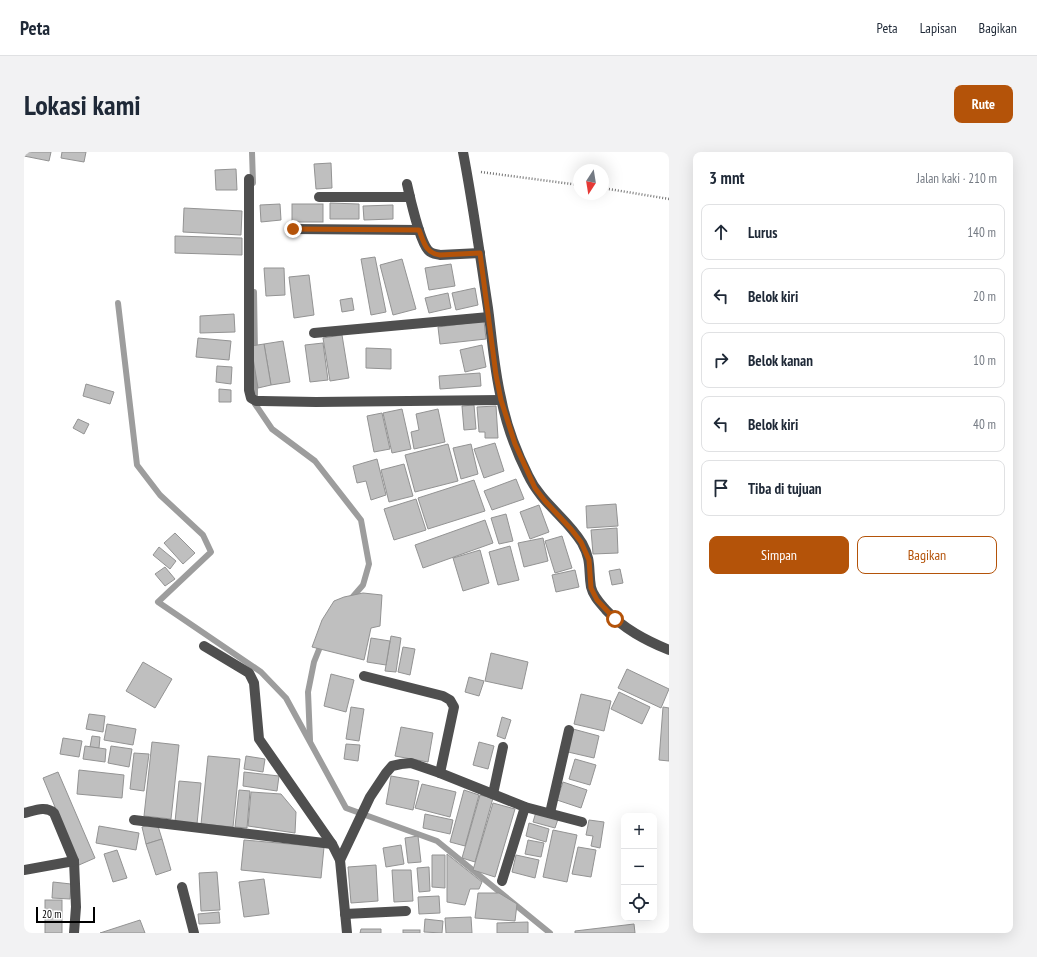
<!DOCTYPE html>
<html lang="id">
<meta charset="utf-8">
<style>
:root{--surface:#fff;--page:#f2f2f3;--text:#1f2937;--muted:#747a83;--line:#e0e1e3;--accent:#b45309}
body{margin:0;font-family:"PT Sans Narrow",sans-serif;background:var(--page);color:var(--text)}
.controls{position:absolute;right:12px;bottom:12px;display:grid;overflow:hidden;border-radius:8px;box-shadow:0 4px 16px #0002}
.controls button{width:36px;height:36px;display:grid;place-items:center;padding:0;border:0;border-bottom:1px solid var(--line);background:var(--surface);color:var(--text);font:20px sans-serif}
.compass{position:absolute;left:549px;top:12px;width:36px;height:36px;border-radius:50%;background:var(--surface);box-shadow:0 4px 16px #0002;rotate:192deg}
.scale{position:absolute;left:12px;bottom:10px;width:59px;box-sizing:border-box;padding-left:4px;border:2px solid #000;border-top:0;font-size:11px;line-height:14px;white-space:nowrap;color:#000;-webkit-text-stroke:3px #fff;paint-order:stroke}
.stop{position:absolute;width:12px;height:12px;margin:-9px;border:3px solid #b45309;border-radius:50%;background:#fff}
.stop.end{background:#b45309;border-color:#fff;box-shadow:0 1px 4px #0008}
.list{margin:0;padding:0;list-style:none}
h2{display:flex;justify-content:space-between;align-items:center;height:52px;margin:0;padding:0 16px;font-size:17px}
h2 small{font-size:13px;font-weight:400;color:var(--muted)}
.list li{display:grid;grid-template-columns:26px 1fr auto;gap:12px;align-items:center;box-sizing:border-box;height:56px;margin:0 8px 8px;padding:0 8px;border:1px solid var(--line);border-radius:8px}
.list b{display:block;font-size:15px;white-space:nowrap}
.list em{font-size:13px;font-style:normal;color:var(--muted)}
.actions{display:flex;gap:8px;padding:12px 16px}
.actions a{flex:1;padding:9px 0;border:1px solid var(--accent);border-radius:8px;text-align:center;font-size:14px;color:var(--accent)}
.actions .main{background:var(--accent);color:#fff}
.icon{flex:none;width:22px;height:22px;fill:none;stroke:currentColor;stroke-width:2;stroke-linecap:round;stroke-linejoin:round}
.map{position:relative;flex:none;width:645px;height:781px;overflow:hidden;border-radius:8px}
header{display:flex;align-items:center;gap:24px;box-sizing:border-box;height:56px;padding:0 20px;background:var(--surface);border-bottom:1px solid var(--line)}
header strong{font-size:19px}
nav{display:flex;gap:22px;margin-inline-start:auto;font-size:14px}
.intro{display:flex;align-items:center;justify-content:space-between;box-sizing:border-box;height:96px;padding:0 24px}
h1{margin:0;font-size:28px}
.button{padding:10px 18px;border-radius:8px;background:var(--accent);color:#fff;font-size:14px;font-weight:700}
main{display:flex;gap:24px;padding:0 24px}
aside{flex:1;background:var(--surface);border-radius:8px;box-shadow:0 4px 16px #0002}
.map>svg:first-child{display:block}
</style>
<header>
<strong>Peta</strong>
<nav><a>Peta</a><a>Lapisan</a><a>Bagikan</a></nav>
</header>
<div class="intro"><h1>Lokasi kami</h1><a class="button">Rute</a></div>
<main>
<div class="map">
<svg width="645" height="781" viewBox="0 0 645 781">
<rect width="100%" height="100%" fill="#fff"/>
<g fill="none" stroke-linecap="round" stroke-linejoin="round">
<g stroke="#9d9d9d" stroke-width="6">
<polyline points="228,0 229,31"/>
<polyline points="230,140 231,201"/>
<polyline points="94,151 113,313 136,343 179,383 187,400 134,450 237,520 262,546 322,656 413,689 526,781"/>
<polyline points="231,210 231,252 248,277 291,309 337,368 345,412 339,433 326,448"/>
<polyline points="286,588 284,540 290,510 298,490"/>
</g>
</g>
<g fill="#bfbfbf" stroke="#939393">
<polygon points="0,0 27,0 25,9 0,4"/>
<polygon points="38,0 62,0 60,10 37,6"/>
<polygon points="307,11 308,36 292,37 290,12"/>
<polygon points="212,17 213,38 192,38 191,18"/>
<polygon points="306,51 335,52 335,67 306,67"/>
<polygon points="256,52 257,68 237,70 236,53"/>
<rect x="268" y="52" width="31" height="18"/>
<polygon points="369,53 369,67 340,68 339,54"/>
<polygon points="160,56 218,59 217,83 159,80"/>
<polygon points="151,84 218,86 218,103 151,101"/>
<polygon points="351,105 362,160 347,163 337,107"/>
<polygon points="378,107 392,157 369,163 356,113"/>
<polygon points="427,112 431,134 405,138 401,116"/>
<polygon points="240,116 260,116 261,143 242,144"/>
<polygon points="285,123 290,163 270,166 265,125"/>
<polygon points="451,136 454,153 432,158 428,141"/>
<polygon points="424,141 427,156 405,161 401,146"/>
<polygon points="328,146 330,158 318,160 316,148"/>
<polygon points="210,162 211,180 176,181 176,164"/>
<polygon points="460,169 462,187 416,192 414,175"/>
<polygon points="318,183 325,226 306,229 299,186"/>
<polygon points="174,186 207,189 205,208 172,205"/>
<polygon points="259,189 266,230 247,233 240,192"/>
<polygon points="299,191 304,228 286,230 281,193"/>
<polygon points="240,192 247,233 234,236 227,194"/>
<polygon points="458,193 462,215 441,220 436,198"/>
<polygon points="342,196 367,197 367,217 342,216"/>
<polygon points="193,214 208,215 207,232 192,230"/>
<polygon points="456,221 457,234 416,237 415,224"/>
<polygon points="62,232 90,240 86,252 59,244"/>
<polygon points="195,237 207,238 207,250 195,250"/>
<polygon points="450,253 452,277 440,278 438,254"/>
<polygon points="472,254 474,286 461,286 461,280 455,280 453,255"/>
<polygon points="378,257 387,297 368,301 359,261"/>
<polygon points="414,257 421,290 390,297 387,280 395,278 392,262"/>
<polygon points="358,261 366,297 350,300 343,264"/>
<polygon points="54,267 65,272 60,282 49,276"/>
<polygon points="471,291 480,319 460,326 450,297"/>
<polygon points="424,292 434,329 391,340 381,303"/>
<polygon points="447,292 454,322 437,327 429,296"/>
<polygon points="353,307 362,343 347,348 342,329 333,331 329,314"/>
<polygon points="380,312 389,344 365,350 357,318"/>
<polygon points="492,327 500,347 468,358 460,339"/>
<polygon points="450,328 461,359 404,377 394,346"/>
<polygon points="392,347 402,378 370,388 360,357"/>
<polygon points="592,352 594,374 563,376 562,354"/>
<polygon points="515,353 525,380 506,387 496,360"/>
<polygon points="482,362 489,389 475,392 467,366"/>
<polygon points="461,368 469,391 399,416 391,393"/>
<polygon points="593,376 594,401 569,402 567,378"/>
<polygon points="151,381 171,401 159,412 140,391"/>
<polygon points="538,384 548,416 531,421 521,389"/>
<polygon points="519,386 524,409 500,415 494,391"/>
<polygon points="486,394 495,428 474,433 465,400"/>
<polygon points="135,395 152,409 146,417 129,403"/>
<polygon points="456,398 465,431 439,439 429,406"/>
<polygon points="141,415 151,427 141,434 131,422"/>
<polygon points="596,417 599,431 588,433 585,419"/>
<polygon points="551,418 555,435 532,440 528,423"/>
<polygon points="339,441 358,443 356,474 347,476 340,508 288,495 298,468 310,449 320,445"/>
<polygon points="367,484 377,486 372,520 361,519"/>
<polygon points="347,486 366,489 362,513 343,510"/>
<polygon points="379,495 391,497 386,523 374,520"/>
<polygon points="467,501 504,510 498,537 461,529"/>
<polygon points="119,510 148,527 131,556 102,539"/>
<polygon points="603,517 645,537 637,556 594,536"/>
<polygon points="307,522 330,528 322,560 300,554"/>
<polygon points="445,525 460,529 455,544 441,540"/>
<polygon points="595,540 626,555 618,572 587,557"/>
<polygon points="557,542 587,549 580,579 550,572"/>
<polygon points="327,555 340,557 335,589 322,587"/>
<polygon points="639,555 645,556 645,609 635,608"/>
<polygon points="65,562 81,564 79,580 62,577"/>
<polygon points="478,565 487,568 481,587 473,584"/>
<polygon points="83,572 112,577 109,593 80,588"/>
<polygon points="377,575 409,581 404,610 371,604"/>
<polygon points="549,577 575,584 570,606 544,600"/>
<polygon points="68,584 76,585 75,596 66,595"/>
<polygon points="39,586 58,589 55,605 36,602"/>
<polygon points="128,590 155,593 147,667 120,664"/>
<polygon points="455,590 470,594 464,617 449,613"/>
<polygon points="322,592 336,593 334,609 320,607"/>
<polygon points="61,594 82,597 81,610 59,607"/>
<polygon points="87,594 108,597 105,615 84,611"/>
<polygon points="110,601 125,602 120,639 106,637"/>
<polygon points="184,604 216,607 209,675 177,672"/>
<polygon points="222,604 241,607 239,620 220,617"/>
<polygon points="551,607 572,613 566,633 545,627"/>
<polygon points="55,618 100,623 98,646 53,642"/>
<polygon points="34,620 71,706 55,713 19,626"/>
<polygon points="220,620 255,624 253,639 219,634"/>
<polygon points="367,624 395,629 389,658 362,652"/>
<polygon points="155,629 177,631 173,672 151,670"/>
<polygon points="539,630 563,638 557,656 533,648"/>
<polygon points="398,632 432,640 426,665 391,656"/>
<polygon points="215,638 226,639 223,676 211,675"/>
<polygon points="440,638 455,643 441,694 426,690"/>
<polygon points="227,640 257,642 272,660 271,681 224,674"/>
<polygon points="456,643 469,646 451,710 438,706"/>
<polygon points="469,651 491,657 471,725 449,718"/>
<polygon points="512,660 534,667 531,676 509,670"/>
<polygon points="401,662 429,668 426,682 399,676"/>
<polygon points="565,668 580,670 576,696 567,694 569,684 562,683"/>
<polygon points="133,671 138,687 122,692 118,675"/>
<polygon points="505,671 525,677 522,690 502,684"/>
<polygon points="75,674 115,681 112,698 72,691"/>
<polygon points="529,678 553,683 543,730 519,725"/>
<polygon points="394,684 397,710 384,711 381,686"/>
<polygon points="138,687 147,718 132,723 122,692"/>
<polygon points="220,688 300,695 297,726 217,718"/>
<polygon points="504,688 520,691 517,705 501,702"/>
<polygon points="377,693 380,712 362,715 359,696"/>
<polygon points="554,695 572,698 567,725 548,722"/>
<polygon points="93,698 103,726 89,730 80,702"/>
<polygon points="423,702 458,730 455,737 446,737 441,753 423,750"/>
<polygon points="408,703 421,703 421,736 408,735"/>
<polygon points="492,703 515,708 511,726 488,720"/>
<polygon points="352,713 354,749 327,751 324,715"/>
<polygon points="405,715 406,739 395,740 393,716"/>
<polygon points="368,718 387,718 389,749 370,750"/>
<polygon points="193,720 196,758 177,759 175,721"/>
<polygon points="240,727 245,762 220,765 215,730"/>
<polygon points="29,730 47,732 46,747 28,746"/>
<polygon points="454,741 475,741 493,752 491,769 451,766"/>
<polygon points="415,744 416,761 395,762 394,745"/>
<rect x="21" y="748" width="17" height="33"/>
<polygon points="195,760 196,771 175,772 174,762"/>
<polygon points="447,765 448,781 422,781 421,766"/>
<polygon points="401,767 419,769 418,781 400,780"/>
<polygon points="116,768 121,781 76,781"/>
<polygon points="504,770 504,781 473,781 473,771"/>
<polygon points="610,772 611,781 551,781 551,779"/>
<polygon points="337,777 357,777 357,781 336,781"/>
<rect x="379" y="778" width="17" height="3"/>
</g>
<g fill="none" stroke-linecap="round" stroke-linejoin="round">
<g stroke="#717171" stroke-width="2.5" stroke-dasharray="1 2" stroke-linecap="butt">
<polyline points="457,20 555,33"/>
<polyline points="579,36 645,47"/>
</g>
<g stroke="#4f4f4f" stroke-width="10">
<path d="M439,0C449,52 456,104 464,156C468,186 470,216 477,246C482,272 492,299 504,323C517,351 543,366 558,391C568,409 564,417 567,435C569,444 576,451 582,458C600,477 621,488 645,498"/>
<polyline points="225,27 225,238 227,246 232,249 238,249 292,250 477,248"/>
<path d="M383,32C386,46 396,89 404,98C407,102 412,102 416,103L456,101"/>
<polyline points="295,45 386,45"/>
<polyline points="269,77 395,78"/>
<polyline points="290,181 465,165"/>
<polyline points="180,494 225,521 230,531 235,587 308,692 316,708 323,781"/>
<polyline points="340,524 419,544 426,548 430,555 416,621"/>
<polyline points="469,642 479,595"/>
<path d="M0,661C9,659 22,653 30,661L50,709L52,755L50,781"/>
<polyline points="526,661 545,578"/>
<polyline points="110,668 308,692"/>
<polyline points="316,708 346,645 362,621 368,614 377,612 387,611 416,621 501,655 558,670"/>
<polyline points="0,718 50,709"/>
<polyline points="478,729 501,655"/>
<polyline points="158,735 170,781"/>
<polyline points="321,762 382,759"/>
</g>
</g>
<g fill="none" stroke-linecap="round" stroke-linejoin="round">
<path stroke="#b45309" stroke-width="5" d="M269,77L395,78C400,90 401,101 416,103L456,101L472,223L477,248L491,292L511,336L521,349L547,377L557,390L565,408L567,436L573,448L591,467"/>
</g>
</svg>
<div class="controls">
<button>+</button>
<button>−</button>
<button><svg class="icon" aria-label="locate" viewBox="0 0 24 24"><circle cx="12" cy="12" r="6"/><path d="M12 2v4M12 18v4M2 12h4M18 12h4"/></svg></button>
</div>
<svg class="compass" viewBox="-18 -18 36 36"><path d="M0-13l5 13h-10z" fill="#e53935"/><path d="M0 13l5-13h-10z" fill="#747a83"/></svg>
<div class="scale">20 m</div>
<div class="stop" style="left:591px;top:467px"></div>
<div class="stop end" style="left:269px;top:77px"></div>
</div>
<aside>
<h2>3 mnt<small>Jalan kaki · 210 m</small></h2>
<ul class="list">
<li><svg class="icon" aria-label="ahead" viewBox="0 0 24 24"><path d="M12 20V5M6 11l6-6 6 6"/></svg><div><b>Lurus</b></div><em>140 m</em></li>
<li><svg class="icon" aria-label="left" viewBox="0 0 24 24"><path d="M17 20v-9H6M10 6l-5 5 5 5"/></svg><div><b>Belok kiri</b></div><em>20 m</em></li>
<li><svg class="icon" aria-label="right" viewBox="0 0 24 24"><path d="M7 20v-9h11M14 6l5 5-5 5"/></svg><div><b>Belok kanan</b></div><em>10 m</em></li>
<li><svg class="icon" aria-label="left" viewBox="0 0 24 24"><path d="M17 20v-9H6M10 6l-5 5 5 5"/></svg><div><b>Belok kiri</b></div><em>40 m</em></li>
<li><svg class="icon" aria-label="arrive" viewBox="0 0 24 24"><path d="M6 21V4h12l-3 4 3 4H6"/></svg><div><b>Tiba di tujuan</b></div></li>
</ul>
<div class="actions"><a class="main">Simpan</a><a>Bagikan</a></div>
</aside>
</main>
